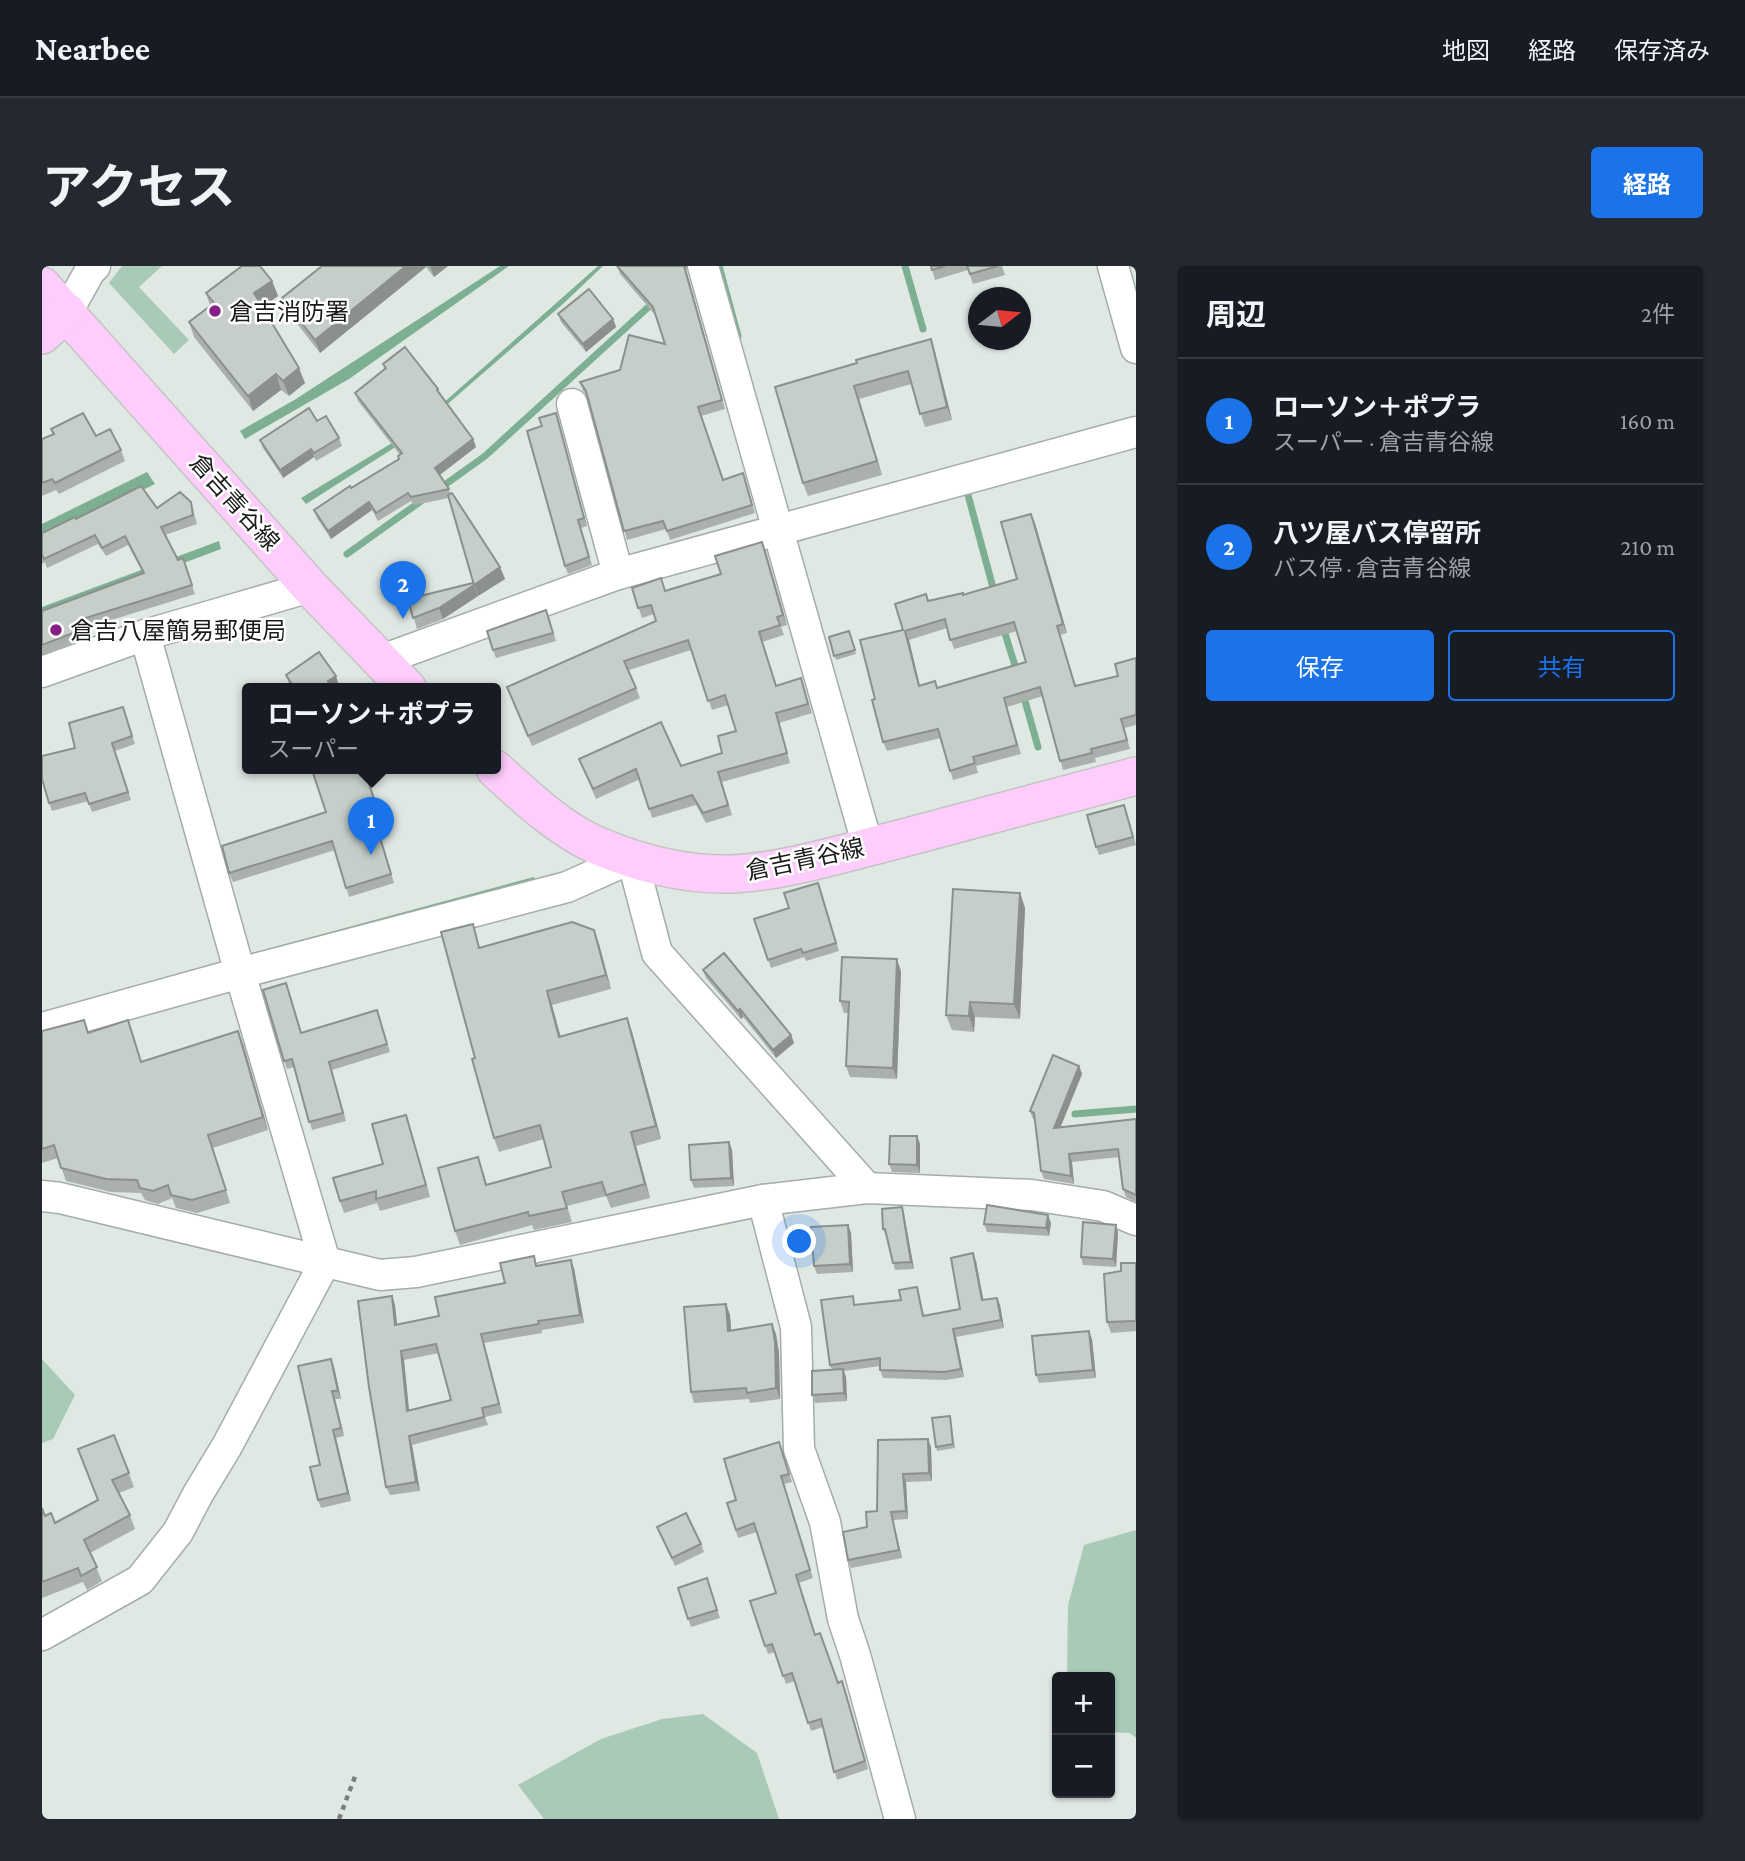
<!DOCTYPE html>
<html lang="ja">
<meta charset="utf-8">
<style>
:root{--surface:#171b24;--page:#242831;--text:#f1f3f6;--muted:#9ea1a6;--line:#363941;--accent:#1a73e8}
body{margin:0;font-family:"Crimson Pro","Noto Sans JP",serif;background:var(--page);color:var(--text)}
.controls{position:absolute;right:21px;bottom:21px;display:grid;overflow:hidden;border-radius:7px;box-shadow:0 2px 5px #0004}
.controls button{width:63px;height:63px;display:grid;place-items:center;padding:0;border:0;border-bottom:2px solid var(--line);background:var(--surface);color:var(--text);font:35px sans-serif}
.compass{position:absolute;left:926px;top:21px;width:63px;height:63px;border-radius:50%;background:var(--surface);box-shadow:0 2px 5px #0004;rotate:74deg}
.you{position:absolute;left:758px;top:976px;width:24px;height:24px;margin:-18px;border:5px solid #fff;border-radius:50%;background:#1a73e8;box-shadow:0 0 0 10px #1a73e833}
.badge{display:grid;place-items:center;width:46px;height:46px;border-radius:50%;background:var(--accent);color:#fff;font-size:23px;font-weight:700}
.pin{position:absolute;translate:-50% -58px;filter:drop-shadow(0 2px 4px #0008)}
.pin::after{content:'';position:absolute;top:37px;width:24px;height:21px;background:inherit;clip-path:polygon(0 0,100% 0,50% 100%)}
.popup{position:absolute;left:200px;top:417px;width:259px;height:91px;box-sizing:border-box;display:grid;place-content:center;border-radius:7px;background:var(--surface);filter:drop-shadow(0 2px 5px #0005);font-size:23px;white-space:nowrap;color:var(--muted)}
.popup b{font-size:26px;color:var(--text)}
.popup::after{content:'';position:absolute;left:50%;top:100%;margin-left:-14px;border:14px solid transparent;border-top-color:var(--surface)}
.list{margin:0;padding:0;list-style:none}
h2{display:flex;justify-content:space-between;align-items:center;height:91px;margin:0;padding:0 28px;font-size:30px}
h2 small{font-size:23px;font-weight:400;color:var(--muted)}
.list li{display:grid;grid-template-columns:46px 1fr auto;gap:21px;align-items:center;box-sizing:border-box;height:126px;padding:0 28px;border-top:2px solid var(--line)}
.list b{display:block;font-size:26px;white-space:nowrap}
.list p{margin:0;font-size:23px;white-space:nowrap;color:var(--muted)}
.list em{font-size:23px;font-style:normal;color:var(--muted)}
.actions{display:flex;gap:14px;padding:21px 28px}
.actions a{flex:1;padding:16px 0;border:2px solid var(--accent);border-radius:7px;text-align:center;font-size:24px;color:var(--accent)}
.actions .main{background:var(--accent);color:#fff}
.map{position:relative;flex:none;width:1094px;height:1553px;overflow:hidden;border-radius:7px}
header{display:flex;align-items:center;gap:42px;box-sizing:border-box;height:98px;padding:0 35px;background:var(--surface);border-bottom:2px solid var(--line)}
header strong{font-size:33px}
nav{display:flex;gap:38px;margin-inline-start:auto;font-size:24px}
.intro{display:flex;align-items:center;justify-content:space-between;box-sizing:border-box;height:168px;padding:0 42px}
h1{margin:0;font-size:49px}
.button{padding:18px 32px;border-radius:7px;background:var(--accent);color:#fff;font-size:24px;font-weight:700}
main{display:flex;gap:42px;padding:0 42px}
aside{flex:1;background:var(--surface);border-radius:7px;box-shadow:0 2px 5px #0004}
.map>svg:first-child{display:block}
</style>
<header>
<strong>Nearbee</strong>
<nav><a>地図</a><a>経路</a><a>保存済み</a></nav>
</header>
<div class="intro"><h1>アクセス</h1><a class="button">経路</a></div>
<main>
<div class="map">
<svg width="1094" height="1553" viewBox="0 0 1094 1553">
<rect width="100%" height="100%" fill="#e0e8e3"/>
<g fill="#a8cab6">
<polygon points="80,0 120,0 97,21 147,74 132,88 67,17"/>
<polygon points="0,1093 33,1129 11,1173 0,1177"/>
<polygon points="1094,1264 1094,1472 1088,1467 1068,1466 1068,1411 1025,1411 1026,1339 1042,1279"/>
<polygon points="661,1448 715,1487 737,1553 502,1553 476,1519 559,1473 620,1453"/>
</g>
<g fill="#7daf93">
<polygon points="458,0 467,0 307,113 203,173 198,165 254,133"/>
<polygon points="556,0 561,0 522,37 363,175 264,238 259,232 360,171 390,147"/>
<polygon points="105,206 113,218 0,273 0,258"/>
<polygon points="177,275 179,283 0,350 0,341"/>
<polygon points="492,611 494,616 208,694 206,688"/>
</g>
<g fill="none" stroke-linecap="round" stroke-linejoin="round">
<g stroke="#7daf93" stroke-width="7">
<polyline points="677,0 696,70"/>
<polyline points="863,0 881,63"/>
<polyline points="397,223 443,190 612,36"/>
<polyline points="926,229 953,329"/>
<polyline points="305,288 382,233"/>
<polyline points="961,361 975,406"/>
<polyline points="981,428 996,481"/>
<polyline points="1033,848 1094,843"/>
</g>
<defs>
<g id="minor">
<polyline points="661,0 826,581"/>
<polyline points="1071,0 1094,82"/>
<polyline points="25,46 48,5 53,0"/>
<polyline points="530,138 576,308"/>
<polyline points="337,395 576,308 1094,166"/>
<polyline points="0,406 103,369"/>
<polyline points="0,762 198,707 525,621 590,592 615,687 825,922"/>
<polyline points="0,930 18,932 338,1009 374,1006 721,934 825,922 990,929 1061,940 1094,954"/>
<polyline points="721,934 754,1061 757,1183 783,1256 801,1353 813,1389 858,1553"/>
<polyline points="0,1369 98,1314 136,1266 156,1228 185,1180 283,996 198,707 103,369 268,321"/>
</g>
<g id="major">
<polyline points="0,20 268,321 366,423"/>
<polyline points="0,69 25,46"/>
<path d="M453,503C484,531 516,562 554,579C596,597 643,609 688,608C737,607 806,586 854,574C934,552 1014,531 1094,510"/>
</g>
</defs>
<use href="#minor" stroke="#a5ada8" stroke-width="33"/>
<use href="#major" stroke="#c3c4c4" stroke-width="40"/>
<polyline stroke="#7a7f7c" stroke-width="4.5" stroke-dasharray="5 5" stroke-linecap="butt" points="297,1553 314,1508"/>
<use href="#minor" stroke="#fff" stroke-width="30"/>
<use href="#major" stroke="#fecdfc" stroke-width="37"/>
</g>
<g fill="#aab1ad" fill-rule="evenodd">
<polygon points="280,0 406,0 392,11 384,1 278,87 245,45 240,32"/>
<polygon points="575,0 645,0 644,4 683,143 659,150 681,214 701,207 713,247 628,274 624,263 585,274 546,131 541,125 538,116 578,104 623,78 613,49 578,8"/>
<polygon points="889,0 960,0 963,9 931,18 926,4 893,14"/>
<polygon points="230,15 236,30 220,41 263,117 247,130 239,124 211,145 152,71 147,56 168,40 164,27"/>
<polygon points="516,48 571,53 574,61 544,86 519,56"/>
<polygon points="889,73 893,86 910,154 883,161 869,118 817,133 840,209 766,230 761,217 815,97"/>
<polygon points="341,98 396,123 398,130 431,173 434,181 398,209 409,228 458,301 463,313 436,330 407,232 372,239 369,235 336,255 330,244 289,273 275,252 272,244 357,193 356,190 358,189 316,135 313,127 342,103"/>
<polygon points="514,147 545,260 539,262 550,299 526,308 523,300 500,160"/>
<polygon points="9,163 54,170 79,184 83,195 17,228 14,224 0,230 0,173 11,168"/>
<polygon points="297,172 300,180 274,195 272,191 241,212 221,182 218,174"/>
<polygon points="149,236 155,258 123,269 136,294 141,292 153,328 44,362 47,371 0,389 0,345 101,307 86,279 64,290 56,278 5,302 3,296 0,298 0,267 34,253"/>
<path d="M989,248L1025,367L1018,369L1034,420L1076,410L1094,392V459L1082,462L1088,483L1053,492L1054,496L1021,504L1001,430L965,441L979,488L934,500L936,507L911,514L899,472L845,485L841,476L833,433L861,364L887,335L921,329L975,313ZM905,362L912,383L975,365L984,396L895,422L878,420L867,374Z"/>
<polygon points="720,276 745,359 739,361 742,369 720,376 734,420 759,412 770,447 737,457 748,497 680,516 690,549 664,557 654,539 610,552 598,513 554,533 537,493 639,500 680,487 694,465 686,439 670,444 649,384 587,404 598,432 490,480 465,421 614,355 612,348 600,352 590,322 623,325 679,308"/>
<polygon points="436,330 401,353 375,363 366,333"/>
<polygon points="507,352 514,375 454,392 451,384"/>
<polygon points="807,365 814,388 794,394 787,371"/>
<polygon points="244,409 297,419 292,423 251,423 247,418"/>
<polygon points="81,441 93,478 73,485 89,534 50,546 46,535 10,545 7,537 33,482"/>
<polygon points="322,503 336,545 331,547 352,617 307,631 293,584 191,616 187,607 284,546"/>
<polygon points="1085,547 1094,579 1057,589 1054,581"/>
<polygon points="779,625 797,685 764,695 762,691 729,702 712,653 747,642"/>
<polygon points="978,627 983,642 978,753 933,751 932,766 910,764 904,749"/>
<polygon points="431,658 438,682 557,678 569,723 510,739 519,771 585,752 590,766 619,873 594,880 608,932 569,942 564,930 525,940 530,956 492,964 490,959 418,979 413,965 441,905 445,919 509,901 502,873 457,886 452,872 433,792"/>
<polygon points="661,704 749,769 752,777 734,792 701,751 699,753 664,712"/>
<polygon points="859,705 855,813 808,811 804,800 806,747 802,747 798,735"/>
<polygon points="247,725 259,767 335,744 348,786 290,804 304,855 270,864 252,801 245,803 242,795"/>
<polygon points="0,765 91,767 99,796 201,778 226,864 171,882 188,937 155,947 134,942 130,932 116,938 103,934 99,927 69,926 24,915 16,892 0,897"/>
<polygon points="1037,800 1040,808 1018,861 1094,853 1094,936 1084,931 1081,923 1077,891 1030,896 1032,918 1002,913 999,905 993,854 991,853 988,845"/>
<polygon points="364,849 388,931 338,945 335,937 302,947 298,935 341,898"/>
<polygon points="875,870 878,878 878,907 850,906 847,898"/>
<polygon points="687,876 690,884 692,920 652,922 649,914"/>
<polygon points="860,941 862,948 872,1003 853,1004 845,970 844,970 841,963"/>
<polygon points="1009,957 1007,970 945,966 942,958"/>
<polygon points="806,959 809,967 811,1006 775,1008 772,1000"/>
<polygon points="1074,959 1076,967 1074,1001 1041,999 1039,991"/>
<polygon points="934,995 941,1034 955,1032 958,1039 962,1062 914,1071 922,1111 904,1114 841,1112 838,1104 838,1100 802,1105 804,1111 805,1135 773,1137 770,1129 790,1104 788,1099 814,1039 859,1034 877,1029 882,1050 918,1043"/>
<polygon points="1094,997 1094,1065 1069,1067 1065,1056 1079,1005"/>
<path d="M495,999L532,1002L542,1057L500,1064V1067L442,1077L460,1147L443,1151L446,1159L370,1179L378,1225L348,1229L344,1221L350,1030L353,1039L355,1058L397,1050L463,1017ZM397,1087L409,1134L367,1145L362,1094Z"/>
<polygon points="684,1038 688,1049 689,1065 730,1058 734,1068 737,1087 738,1133 708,1137 707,1133 652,1137 649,1126"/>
<polygon points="1050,1073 1054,1112 997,1117 994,1109"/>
<polygon points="289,1093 292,1101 299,1133 293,1133 302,1170 294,1172 309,1235 279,1242 276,1234 278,1199"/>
<polygon points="908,1150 913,1182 895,1185 894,1181"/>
<polygon points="72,1169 92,1221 77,1227 88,1249 93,1263 48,1287 60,1315 45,1324 41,1316 0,1332 0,1241 3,1250 13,1257 56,1234"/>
<polygon points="836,1174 889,1181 890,1215 864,1216 866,1253 851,1254 860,1292 809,1302 806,1294 835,1245"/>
<polygon points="737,1176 750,1216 742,1218 771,1312 757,1317 773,1369 796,1417 803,1423 826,1503 795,1514 781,1461 769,1465 753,1415 744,1418 733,1386 726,1388 708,1335 734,1327 715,1266 696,1272 685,1237 694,1234"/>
<polygon points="615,1261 659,1278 662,1286 633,1300"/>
<polygon points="665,1312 678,1352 649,1361 636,1322"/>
</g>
<g fill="#8b908d">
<polygon points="364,0 383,0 384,1 278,87 273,74"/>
<polygon points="388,0 406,0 392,11"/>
<polygon points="642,0 645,0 644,4 683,143"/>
<polygon points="230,15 236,30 218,43 212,27"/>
<polygon points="571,53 574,61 544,86 541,78"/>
<polygon points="889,73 893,86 910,154 905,141"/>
<polygon points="257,102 263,117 247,130 241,115"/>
<polygon points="234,108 239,124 211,145 206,130"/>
<polygon points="812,120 817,133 840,209 835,195"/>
<polygon points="514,147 516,155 545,260 542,252"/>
<polygon points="431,173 434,181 396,210 393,202"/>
<polygon points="269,183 272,191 241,212 238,204"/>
<polygon points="327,236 330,244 289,273 286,265"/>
<polygon points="989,248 993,257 1025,367 1021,358"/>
<polygon points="720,276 724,286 745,359 741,349"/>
<polygon points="458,301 463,313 436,330 432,319"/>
<polygon points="432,319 436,330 401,353 397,342"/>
<polygon points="863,365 867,374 880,429 877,420"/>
<polygon points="294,410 297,419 292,423 289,423 286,415"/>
<polygon points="978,627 983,642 978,753 972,738"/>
<polygon points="552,664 557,678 569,723 564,709"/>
<polygon points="855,693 859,705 855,813 851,802"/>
<polygon points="505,725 510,739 522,785 517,771"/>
<polygon points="928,736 933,751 932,766 927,750"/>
<polygon points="698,743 701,751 699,753 696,745"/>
<polygon points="585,752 590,766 619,873 614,860"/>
<polygon points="196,765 201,778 226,864 221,851"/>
<polygon points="749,769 752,777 734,792 731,784"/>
<polygon points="1037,800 1040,808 1015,870 1012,862"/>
<polygon points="364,849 368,861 388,931 384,919"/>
<polygon points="589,866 594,880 608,932 603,918"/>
<polygon points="875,870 878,878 878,907 875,899"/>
<polygon points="687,876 690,884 692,920 689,912"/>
<polygon points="1027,888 1030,896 1032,918 1029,910"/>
<polygon points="860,941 862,948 872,1003 869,996"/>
<polygon points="1006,949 1009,957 1007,970 1004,962"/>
<polygon points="806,959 809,967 811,1006 808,998"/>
<polygon points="1074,959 1076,967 1074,1001 1071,993"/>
<polygon points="931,987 934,995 943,1042 940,1034"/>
<polygon points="529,994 532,1002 542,1057 538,1049"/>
<polygon points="350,1030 353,1039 356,1068 353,1059"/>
<polygon points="955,1032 958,1039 962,1062 959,1054"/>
<polygon points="684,1038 688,1049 690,1076 686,1065"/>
<polygon points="730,1058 734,1068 737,1087 738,1133 734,1122"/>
<polygon points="911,1063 914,1071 922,1111 919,1103"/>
<polygon points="1047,1065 1050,1073 1054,1112 1051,1104"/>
<polygon points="439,1068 442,1077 460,1147 457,1138"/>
<polygon points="359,1085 362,1094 368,1154 365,1145"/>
<polygon points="289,1093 292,1101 299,1133 296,1125"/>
<polygon points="801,1103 804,1111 805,1135 802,1127"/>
<polygon points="290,1125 293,1133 302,1170 299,1162"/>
<polygon points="291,1164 294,1172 309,1235 306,1227"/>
<polygon points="367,1170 370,1179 378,1225 374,1216"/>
<polygon points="886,1173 889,1181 890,1215 887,1207"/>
<polygon points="861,1208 864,1216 866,1253 864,1245"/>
<polygon points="849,1246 851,1254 860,1292 857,1284"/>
</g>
<g fill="#c6cec9" stroke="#8b908d" stroke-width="2" fill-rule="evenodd">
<polygon points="200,0 218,0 230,15 212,27 257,102 241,115 234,108 206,130 147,56 172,37 164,27"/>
<polygon points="280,0 364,0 273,74 240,32"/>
<polygon points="575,0 642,0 680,134 656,141 681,214 701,207 710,239 625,265 621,255 582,265 544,125 538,116 578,104 587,69 623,78 611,41"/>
<polygon points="889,0 903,0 890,4"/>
<polygon points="925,0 956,0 928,8"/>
<polygon points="547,23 571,53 541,78 516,48"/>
<polygon points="889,73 905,141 878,148 866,105 812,120 835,195 761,217 733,121 815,97 814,94"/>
<polygon points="363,81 396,123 395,124 431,173 393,202 407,223 369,231 366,227 334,247 327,236 286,265 272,244 308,220 309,222 357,193 356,190 360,187 313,127 344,102 341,98"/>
<polygon points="267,142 275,155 284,150 297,172 272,187 269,183 238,204 218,174"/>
<polygon points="41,147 54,170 68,163 79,184 13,217 10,213 0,217 0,173 12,168 9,163"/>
<polygon points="514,147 542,252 536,254 547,291 523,300 485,165 500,160 497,152"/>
<polygon points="99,220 115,242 138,226 149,236 151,249 119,261 136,294 141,292 150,319 40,353 44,362 0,379 0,345 102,307 83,270 60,282 53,269 2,293 0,288 0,267 33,251 34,253"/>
<polygon points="410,227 458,301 432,319 406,229"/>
<path d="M989,248L1021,358L1015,360L1033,420L1076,410L1073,398L1094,392V449L1079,453L1085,474L1049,483L1050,487L1018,495L998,421L962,432L975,479L931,491L933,497L908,505L896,463L841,476L830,434L833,433L818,374L861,364L853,338L884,328L886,335L921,327V329L975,313L959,256ZM903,353L908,374L972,356L984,396L895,422L893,415L877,420L863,365Z"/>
<polygon points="720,276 741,349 735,351 738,359 717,366 734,420 759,412 766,438 734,447 745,487 676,506 686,539 661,547 650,529 607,543 594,503 551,523 537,493 619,456 639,500 680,487 676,470 694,465 683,429 666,435 646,374 582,395 594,422 486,470 465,421 614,355 609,339 596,342 590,322 619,312 623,325 679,308 673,290"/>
<polygon points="431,317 432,319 397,342 371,352 366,333"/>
<polygon points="504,344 511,367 451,384 445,365"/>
<polygon points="807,365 813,384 792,390 787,371"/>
<polygon points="277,386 294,410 286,415 290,423 253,423 244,409"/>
<polygon points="81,441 90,470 70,477 86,526 47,538 43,527 7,537 0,513 0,490 33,482 27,457"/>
<polygon points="322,503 333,536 328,538 349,608 304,622 290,575 187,607 180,580 284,546 270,504"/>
<polygon points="1082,539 1091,571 1054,581 1045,549"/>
<polygon points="776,617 794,677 761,687 759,683 726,694 712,653 747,642 742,627"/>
<polygon points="911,623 978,627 972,738 928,736 927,750 904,749"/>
<polygon points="530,656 552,664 564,709 505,725 517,771 585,752 614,860 589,866 603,918 564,929 560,916 520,926 525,942 487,950 486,946 413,965 396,902 436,891 444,919 509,901 498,859 452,872 430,793 433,792 399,666 431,658 437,682"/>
<polygon points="682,687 749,769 731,784 698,743 696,745 661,704"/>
<polygon points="800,691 855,693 851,802 804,800 807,736 798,735"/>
<polygon points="244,717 259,767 335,744 345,778 287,796 301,847 267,856 250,793 242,795 221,724"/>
<polygon points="42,754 46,767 86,754 99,796 196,765 221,851 166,869 184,924 150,934 129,929 126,919 111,925 98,922 95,914 64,913 19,902 12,879 0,883 0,765"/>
<polygon points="1011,789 1037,800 1012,862 1094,853 1094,929 1081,923 1076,883 1027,888 1029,910 999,905 992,847 988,845"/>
<polygon points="364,849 384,919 334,933 334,925 298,935 291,912 341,898 330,858"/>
<polygon points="848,870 875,870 875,899 847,898"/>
<polygon points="687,876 689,912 649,914 647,879"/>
<polygon points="945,939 1006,949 1004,962 942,958"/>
<polygon points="860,941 869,996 851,997 843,963 841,963 840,943"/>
<polygon points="1041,956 1074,959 1071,993 1039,991"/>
<polygon points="806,959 808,998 772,1000 769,961"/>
<polygon points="931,987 940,1034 955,1032 959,1054 911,1063 919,1103 902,1106 838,1104 838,1092 788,1099 779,1034 811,1030 812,1039 859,1034 857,1024 875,1021 881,1050 918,1043 909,992"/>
<path d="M492,990L494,1000L529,994L538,1049L496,1055L497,1058L439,1068L457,1138L440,1142L442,1151L367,1170L374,1216L344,1221L327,1121L316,1035L350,1030L353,1059L397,1050L393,1031L463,1017L458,997ZM394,1078L409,1134L365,1145L359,1085Z"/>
<polygon points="1079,997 1094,997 1094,1055 1065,1056 1062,1008 1079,1005"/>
<polygon points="684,1038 686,1065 730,1058 733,1076 734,1122 705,1127 704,1122 649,1126 642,1041"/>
<polygon points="1047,1065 1051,1104 994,1109 990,1070"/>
<polygon points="289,1093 296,1125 290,1125 299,1162 291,1164 306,1227 276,1234 268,1201 278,1199 256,1100"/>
<polygon points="801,1103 802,1127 770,1129 770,1105"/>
<polygon points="908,1150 911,1178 894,1181 890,1152"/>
<polygon points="72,1169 87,1207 70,1214 88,1249 42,1274 55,1301 39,1310 36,1302 0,1316 0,1242 3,1250 9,1247 13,1257 56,1234 36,1183"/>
<polygon points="886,1173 887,1207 861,1208 864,1245 849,1246 857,1284 806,1294 801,1266 825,1261 824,1246 835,1245 836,1174"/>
<polygon points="737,1176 747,1208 739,1210 768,1304 754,1309 773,1369 778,1367 796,1417 800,1415 823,1495 792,1506 779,1453 766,1457 750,1407 741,1410 730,1378 723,1380 708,1335 734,1327 712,1257 694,1264 685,1237 694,1234 682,1193"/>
<polygon points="644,1247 659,1278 630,1292 615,1261"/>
<polygon points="665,1312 675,1344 646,1353 636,1322"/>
</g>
<g fill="#861f87" stroke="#fff" stroke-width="2.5">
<circle cx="173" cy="45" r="7"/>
<circle cx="14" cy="364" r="7"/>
</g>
<g text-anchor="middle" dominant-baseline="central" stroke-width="5" stroke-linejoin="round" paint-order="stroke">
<g font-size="24" fill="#1a1c1b" stroke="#fff" text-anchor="start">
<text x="187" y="45">倉吉消防署</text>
<text x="28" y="364">倉吉八屋簡易郵便局</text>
</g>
<g font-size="24" fill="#1a1c1b" stroke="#fff">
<text transform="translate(193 236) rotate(48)">倉吉青谷線</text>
<text transform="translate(763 593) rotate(-12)">倉吉青谷線</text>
</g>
</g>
</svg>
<div class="controls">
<button>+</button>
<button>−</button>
</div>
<svg class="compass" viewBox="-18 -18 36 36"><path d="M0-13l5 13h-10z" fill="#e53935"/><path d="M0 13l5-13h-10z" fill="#9ea1a6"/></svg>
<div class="you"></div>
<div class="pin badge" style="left:329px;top:589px">1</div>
<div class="popup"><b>ローソン＋ポプラ</b>スーパー</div>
<div class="pin badge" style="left:361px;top:353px">2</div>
</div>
<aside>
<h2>周辺<small>2件</small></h2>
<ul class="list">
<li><span class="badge">1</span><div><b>ローソン＋ポプラ</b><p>スーパー · 倉吉青谷線</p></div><em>160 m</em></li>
<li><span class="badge">2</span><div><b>八ツ屋バス停留所</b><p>バス停 · 倉吉青谷線</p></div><em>210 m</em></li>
</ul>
<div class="actions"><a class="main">保存</a><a>共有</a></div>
</aside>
</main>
